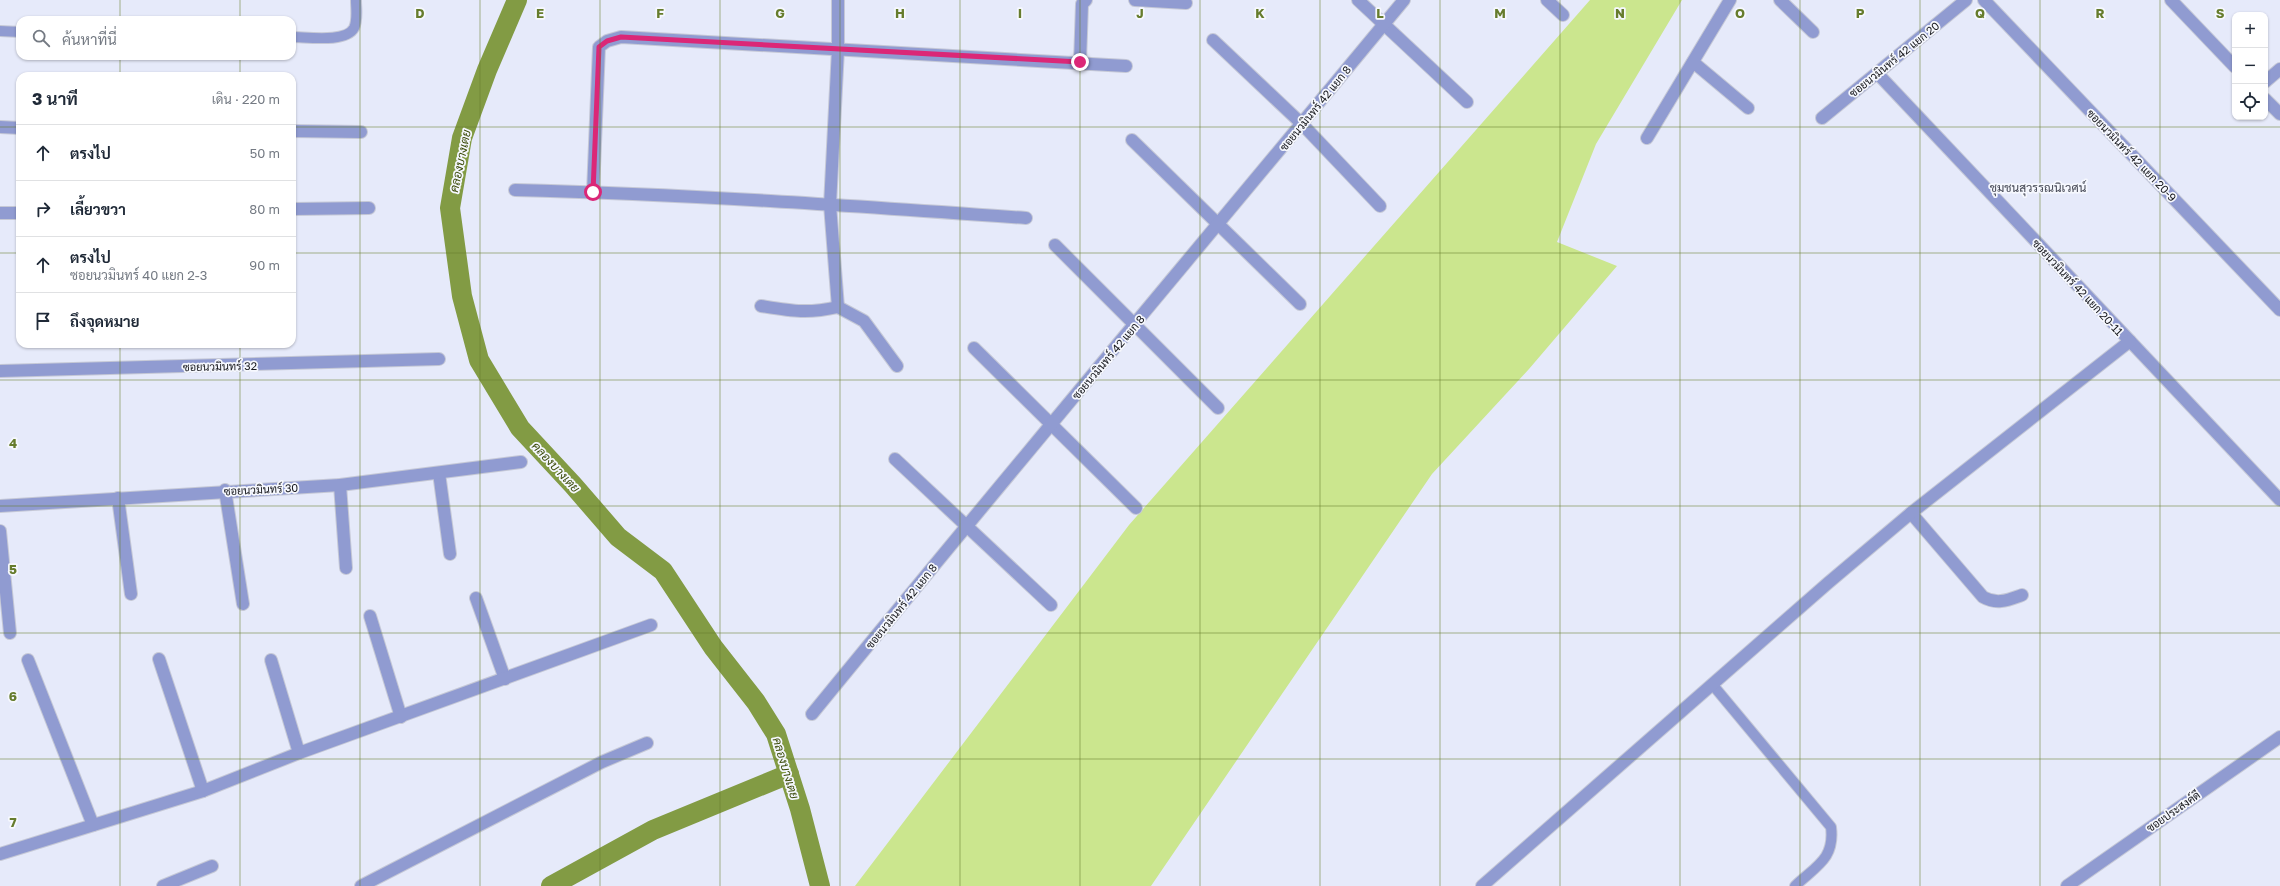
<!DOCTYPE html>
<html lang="th">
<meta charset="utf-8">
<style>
:root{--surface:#fff;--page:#f6f6f7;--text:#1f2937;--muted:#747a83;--line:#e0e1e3}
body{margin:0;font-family:"Golos Text",Sarabun,sans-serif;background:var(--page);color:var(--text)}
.controls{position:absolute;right:12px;top:12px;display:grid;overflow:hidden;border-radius:8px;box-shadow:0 1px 3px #0004}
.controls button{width:36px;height:36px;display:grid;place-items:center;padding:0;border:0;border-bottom:1px solid var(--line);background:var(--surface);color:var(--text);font:20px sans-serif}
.stop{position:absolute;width:12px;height:12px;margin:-9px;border:3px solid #db2777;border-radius:50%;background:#fff}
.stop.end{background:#db2777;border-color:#fff;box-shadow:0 1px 4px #0008}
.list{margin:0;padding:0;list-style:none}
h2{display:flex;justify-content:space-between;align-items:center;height:52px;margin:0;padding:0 16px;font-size:17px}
h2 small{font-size:13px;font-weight:400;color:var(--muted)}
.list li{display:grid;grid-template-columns:26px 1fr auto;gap:12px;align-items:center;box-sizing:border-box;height:56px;padding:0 16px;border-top:1px solid var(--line)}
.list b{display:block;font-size:15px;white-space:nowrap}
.list p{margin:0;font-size:13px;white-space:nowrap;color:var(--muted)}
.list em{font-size:13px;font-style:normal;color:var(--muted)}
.icon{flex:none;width:22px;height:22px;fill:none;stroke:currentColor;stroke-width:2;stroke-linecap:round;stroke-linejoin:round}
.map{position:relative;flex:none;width:2280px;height:886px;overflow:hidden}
.search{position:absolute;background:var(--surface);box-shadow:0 1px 3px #0004;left:16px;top:16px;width:280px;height:44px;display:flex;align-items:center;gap:10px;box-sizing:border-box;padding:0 14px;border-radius:12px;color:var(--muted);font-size:15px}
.panel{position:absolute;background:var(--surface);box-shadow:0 1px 3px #0004;left:16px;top:72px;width:280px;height:276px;border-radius:12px}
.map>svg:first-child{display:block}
</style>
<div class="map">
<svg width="2280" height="886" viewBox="0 0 2280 886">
<rect width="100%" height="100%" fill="#e6eafa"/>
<polygon fill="#cbe68e" points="1590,0 1682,0 1596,144 1557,242 1617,266 1529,369 1432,474 1151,886 855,886 1129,525"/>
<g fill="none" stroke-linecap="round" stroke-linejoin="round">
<g stroke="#829b44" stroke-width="20">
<polyline points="517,0 487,70 462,138 450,208 462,296 479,360 520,428 573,485 618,537 663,571 713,647 756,702 776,734 800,809 820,886"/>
<polyline points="551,886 653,830 789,774"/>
</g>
<defs>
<g id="lane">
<polyline points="0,31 20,32"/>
<path d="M292,37C307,37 346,43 354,28C358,20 356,9 356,0"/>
<path d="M1712,684L1831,827C1835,859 1816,866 1795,886"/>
</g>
<g id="street">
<polyline points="838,0 838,49 830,205 838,307"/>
<polyline points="1135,0 1186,3"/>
<polyline points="1358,0 1467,102"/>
<polyline points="1547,0 1563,15"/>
<polyline points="1780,0 1813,32"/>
<polyline points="1984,0 2280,310"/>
<polyline points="2171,0 2235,67"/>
<polyline points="1213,40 1302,124 1380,206"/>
<polyline points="1080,62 1082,4 1086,0"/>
<polyline points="1693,62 1748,108"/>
<polyline points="1877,73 2280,500"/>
<polyline points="2265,82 2280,69"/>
<polyline points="2265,99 2280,114"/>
<polyline points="1822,118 1966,0"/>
<polyline points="0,127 20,128"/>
<polyline points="292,131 361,132"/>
<polyline points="1647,138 1730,0"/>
<polyline points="1132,140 1300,304"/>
<path d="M515,190C685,194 856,206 1026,218"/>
<polyline points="593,192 599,47 607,41 621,37 1126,66"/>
<polyline points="292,209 369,208"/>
<polyline points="0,213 20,213"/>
<polyline points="1055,245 1218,408"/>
<path d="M761,306C792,311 807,314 838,307L864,321L897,366"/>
<polyline points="974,348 1136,508"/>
<polyline points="0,371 439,359"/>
<polyline points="895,459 1051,605"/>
<polyline points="439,473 450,554"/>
<polyline points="340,485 346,568"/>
<polyline points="225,490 243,604"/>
<polyline points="118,498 131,594"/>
<polyline points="0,506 340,485 521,462"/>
<path d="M1911,513L1983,597C1997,605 2008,600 2022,595"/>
<polyline points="0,531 10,633"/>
<polyline points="476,598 505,679"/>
<polyline points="370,616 401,717"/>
<polyline points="159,659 203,791"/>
<polyline points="28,660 93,825"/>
<polyline points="271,660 299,753"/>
<path d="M812,714C1008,474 1207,238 1404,0"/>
<polyline points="0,854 203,791 299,753 651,625"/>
<polyline points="163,886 212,866"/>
<polyline points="361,886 602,762 647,743"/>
<polyline points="1482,886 1828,583 1911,513 2130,341"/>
<polyline points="2067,886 2280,737"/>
</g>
</defs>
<use href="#lane" stroke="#c5c8d6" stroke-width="12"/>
<use href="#street" stroke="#c5c8d6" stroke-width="14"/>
<use href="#lane" stroke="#909bd1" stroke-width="10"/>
<use href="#street" stroke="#909bd1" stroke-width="12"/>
</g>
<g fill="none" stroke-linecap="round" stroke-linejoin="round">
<polyline stroke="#db2777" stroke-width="5" points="593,192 599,47 607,41 621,37 1080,62"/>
</g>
<path fill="none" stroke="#667c2d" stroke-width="1" stroke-opacity="0.55" d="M120,0V20M240,0V20M360,0V886M480,0V886M600,0V886M720,0V886M840,0V886M960,0V886M1080,0V886M1200,0V886M1320,0V886M1440,0V886M1560,0V886M1680,0V886M1800,0V886M1920,0V886M2040,0V886M2160,0V886M120,56V76M240,56V76M0,127H20M292,127H2280M0,253H20M292,253H2280M120,344V886M240,344V886M0,380H2280M0,506H2280M0,633H2280M0,759H2280"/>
<g text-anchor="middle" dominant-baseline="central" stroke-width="3.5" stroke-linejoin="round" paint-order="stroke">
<g font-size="11" fill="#16171c" stroke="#f6f8fe">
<text transform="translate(1894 59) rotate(-39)">ซอยนวมินทร์ 42 แยก 20</text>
<text transform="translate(1315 108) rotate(-51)">ซอยนวมินทร์ 42 แยก 8</text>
<text transform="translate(2132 155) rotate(46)">ซอยนวมินทร์ 42 แยก 20-9</text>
<text transform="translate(2078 287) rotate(47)">ซอยนวมินทร์ 42 แยก 20-11</text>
<text transform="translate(1108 357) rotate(-50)">ซอยนวมินทร์ 42 แยก 8</text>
<text transform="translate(220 366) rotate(-1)">ซอยนวมินทร์ 32</text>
<text transform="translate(261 489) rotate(-3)">ซอยนวมินทร์ 30</text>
<text transform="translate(901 606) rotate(-51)">ซอยนวมินทร์ 42 แยก 8</text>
<text transform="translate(2173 811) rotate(-35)">ซอยประสงค์ดี</text>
</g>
<g font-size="12" font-style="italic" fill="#3b4b09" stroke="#f6f8fe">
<text transform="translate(460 161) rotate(-78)">คลองบางเตย</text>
<text transform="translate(556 467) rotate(47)">คลองบางเตย</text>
<text transform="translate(786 768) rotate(73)">คลองบางเตย</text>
</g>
<g font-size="12" fill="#444754" stroke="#f6f8fe">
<text x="2038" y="187">ชุมชนสุวรรณนิเวศน์</text>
</g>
</g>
<g font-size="13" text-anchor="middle" font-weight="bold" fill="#667c2d" stroke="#f6f8fe" stroke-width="3.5" stroke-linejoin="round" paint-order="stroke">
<text x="420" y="18">D</text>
<text x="540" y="18">E</text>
<text x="660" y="18">F</text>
<text x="780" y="18">G</text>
<text x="900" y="18">H</text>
<text x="1020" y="18">I</text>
<text x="1140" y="18">J</text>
<text x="1260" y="18">K</text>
<text x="1380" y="18">L</text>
<text x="1500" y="18">M</text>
<text x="1620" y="18">N</text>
<text x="1740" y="18">O</text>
<text x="1860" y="18">P</text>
<text x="1980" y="18">Q</text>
<text x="2100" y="18">R</text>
<text x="2220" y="18">S</text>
<text x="13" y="448">4</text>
<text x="13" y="574">5</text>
<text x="13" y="701">6</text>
<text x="13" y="827">7</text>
</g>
</svg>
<div class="controls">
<button>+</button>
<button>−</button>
<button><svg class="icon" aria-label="locate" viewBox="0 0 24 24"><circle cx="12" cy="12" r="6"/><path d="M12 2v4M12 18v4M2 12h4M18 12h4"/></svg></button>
</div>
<div class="stop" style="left:593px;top:192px"></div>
<div class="stop end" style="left:1080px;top:62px"></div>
<div class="search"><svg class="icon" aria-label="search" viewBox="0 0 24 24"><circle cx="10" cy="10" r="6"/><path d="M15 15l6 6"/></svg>ค้นหาที่นี่</div>
<section class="panel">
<h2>3 นาที<small>เดิน · 220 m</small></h2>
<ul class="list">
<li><svg class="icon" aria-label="ahead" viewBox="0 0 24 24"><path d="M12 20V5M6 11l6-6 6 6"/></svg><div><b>ตรงไป</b></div><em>50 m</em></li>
<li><svg class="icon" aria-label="right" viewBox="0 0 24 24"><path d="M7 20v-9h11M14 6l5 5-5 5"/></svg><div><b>เลี้ยวขวา</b></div><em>80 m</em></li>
<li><svg class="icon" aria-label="ahead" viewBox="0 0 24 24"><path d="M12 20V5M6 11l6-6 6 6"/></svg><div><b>ตรงไป</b><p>ซอยนวมินทร์ 40 แยก 2-3</p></div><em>90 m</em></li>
<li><svg class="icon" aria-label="arrive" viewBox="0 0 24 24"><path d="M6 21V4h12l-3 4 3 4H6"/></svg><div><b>ถึงจุดหมาย</b></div></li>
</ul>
</section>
</div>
